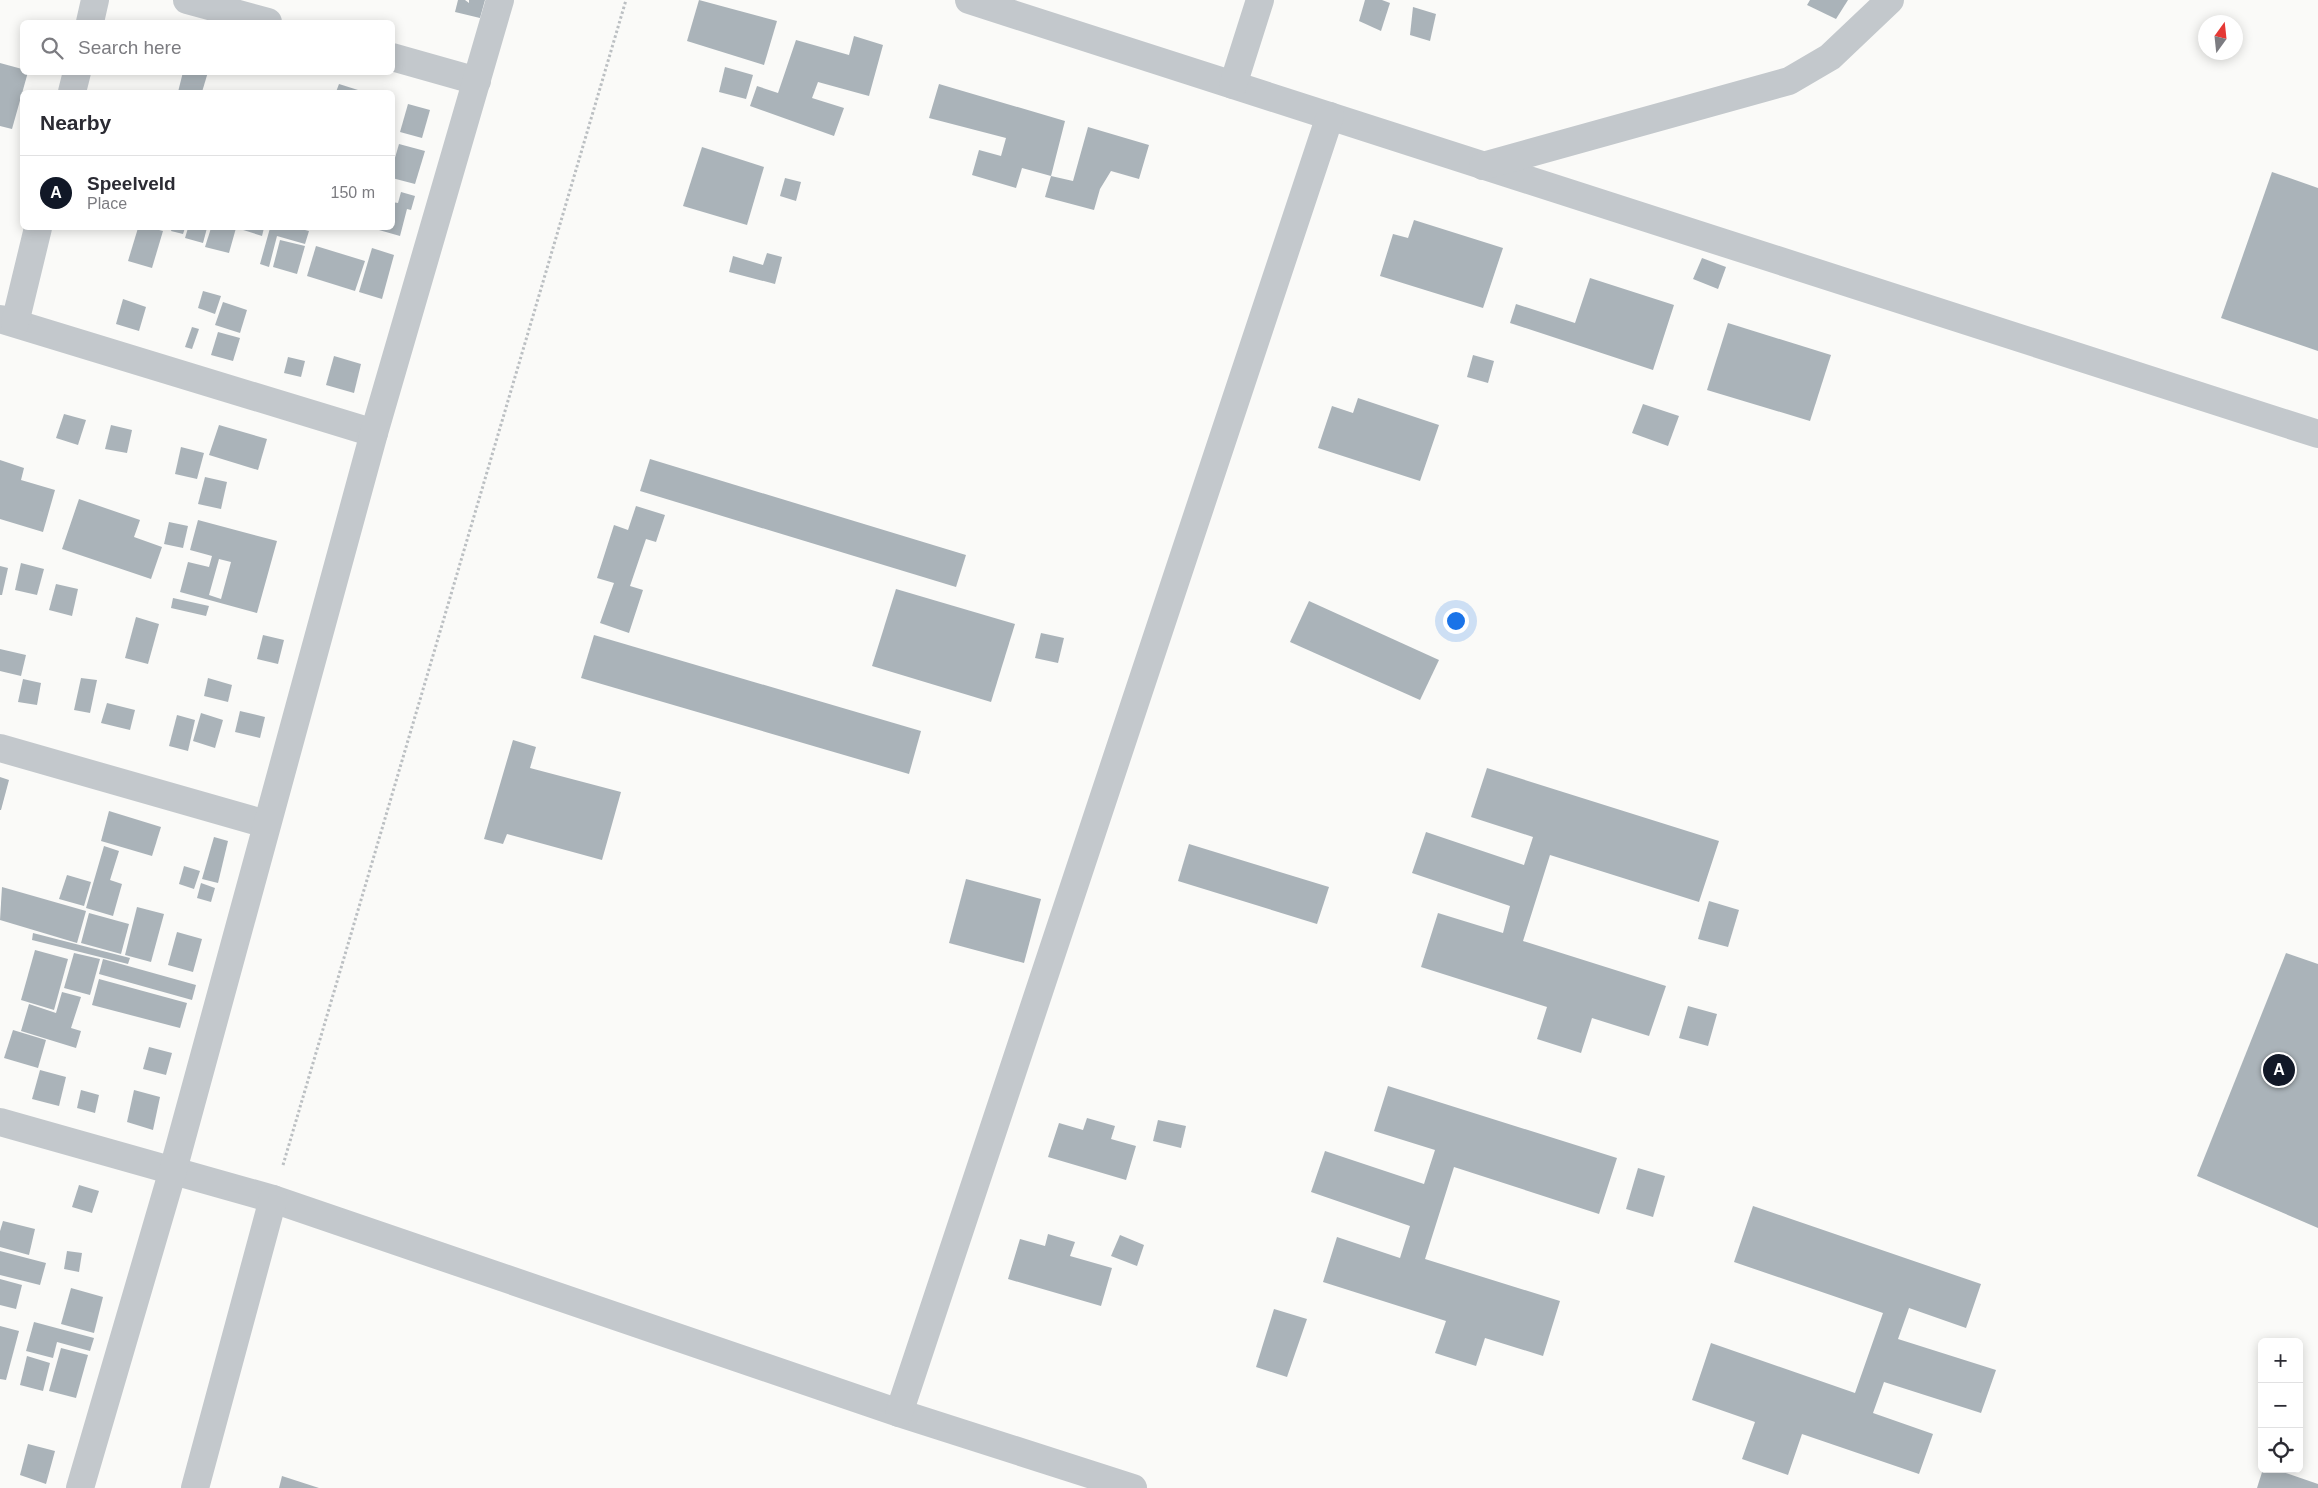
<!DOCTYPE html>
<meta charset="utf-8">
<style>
:root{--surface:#fff;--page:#f2f2f3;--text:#2b2b33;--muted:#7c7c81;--line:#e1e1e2;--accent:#111827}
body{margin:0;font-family:Helvetica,sans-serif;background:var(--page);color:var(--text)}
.controls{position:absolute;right:15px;bottom:15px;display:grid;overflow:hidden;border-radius:8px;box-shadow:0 2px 12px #0003}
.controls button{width:45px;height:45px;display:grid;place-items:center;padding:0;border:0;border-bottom:1px solid var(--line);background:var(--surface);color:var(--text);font:25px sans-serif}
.compass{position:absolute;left:2198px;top:15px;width:45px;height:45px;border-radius:50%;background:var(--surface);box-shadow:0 2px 12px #0003;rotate:15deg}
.you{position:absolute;left:1455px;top:620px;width:18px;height:18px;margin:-12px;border:4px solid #fff;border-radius:50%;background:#1a73e8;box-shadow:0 0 0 8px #1a73e833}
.badge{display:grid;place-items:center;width:32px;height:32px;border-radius:50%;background:var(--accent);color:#fff;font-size:16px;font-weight:700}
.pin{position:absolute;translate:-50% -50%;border:2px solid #fff;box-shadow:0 1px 5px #0006}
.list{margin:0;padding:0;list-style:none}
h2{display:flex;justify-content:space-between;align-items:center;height:65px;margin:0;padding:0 20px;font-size:21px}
h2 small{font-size:16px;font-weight:400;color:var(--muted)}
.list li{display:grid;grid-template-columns:32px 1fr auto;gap:15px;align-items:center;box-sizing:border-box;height:75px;padding:0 20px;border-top:1px solid var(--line)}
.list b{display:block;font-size:19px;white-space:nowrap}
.list p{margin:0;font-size:16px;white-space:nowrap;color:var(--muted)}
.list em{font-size:16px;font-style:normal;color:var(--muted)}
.icon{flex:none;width:28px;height:28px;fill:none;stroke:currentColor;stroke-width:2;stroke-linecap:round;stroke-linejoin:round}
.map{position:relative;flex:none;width:2318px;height:1488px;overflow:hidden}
.search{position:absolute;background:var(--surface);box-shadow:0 2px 12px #0003;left:20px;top:20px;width:375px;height:55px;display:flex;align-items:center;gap:12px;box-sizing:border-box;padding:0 18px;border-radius:8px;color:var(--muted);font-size:19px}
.panel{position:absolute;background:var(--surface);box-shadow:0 2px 12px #0003;left:20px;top:90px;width:375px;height:140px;border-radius:8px}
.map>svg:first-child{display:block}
</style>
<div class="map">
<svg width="2318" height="1488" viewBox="0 0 2318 1488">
<rect width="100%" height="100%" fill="#fafaf8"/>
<g fill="#aab3b9" fill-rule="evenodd">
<polygon points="458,0 465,0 469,3 469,0 485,0 480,18 455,12"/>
<polygon points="699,0 777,21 764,65 687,41"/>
<polygon points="1365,0 1382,0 1390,3 1381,31 1359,21"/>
<polygon points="1810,0 1848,0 1836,19 1807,5"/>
<polygon points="1413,7 1436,14 1430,41 1410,35"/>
<polygon points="854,36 883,45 869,96 818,82 812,98 844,108 834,136 750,106 757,86 778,93 796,40 849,55"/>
<polygon points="0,63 22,69 22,72 28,72 12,129 0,126"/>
<polygon points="725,67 753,75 746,99 719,92"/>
<polygon points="183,72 208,72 202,92 178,92"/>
<polygon points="339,84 358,90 358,92 336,92"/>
<polygon points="939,84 1065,121 1051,176 1022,168 1016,188 972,175 979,150 1001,156 1006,138 929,118"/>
<polygon points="408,104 430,110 422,138 400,132"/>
<polygon points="1088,127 1149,145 1139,179 1111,171 1100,189 1094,210 1045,197 1051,176 1073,181"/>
<polygon points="399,144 425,151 415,184 392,178 392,168"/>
<polygon points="702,147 764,167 747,225 683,206"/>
<polygon points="2272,172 2318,188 2318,351 2221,318"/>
<polygon points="785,178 801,182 796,201 780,196"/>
<polygon points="401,192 415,196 411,210 407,209 400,236 372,228 392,228 392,202 398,203"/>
<polygon points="1414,220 1503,248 1483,308 1380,276 1393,234 1408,238"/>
<polygon points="138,228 151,228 163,231 152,268 128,261"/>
<polygon points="172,228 185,228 183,234 171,231"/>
<polygon points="188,228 207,228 203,243 185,238"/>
<polygon points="211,228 236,228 229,253 205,247"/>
<polygon points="240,228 264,228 262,236 240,229"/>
<polygon points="270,228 297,228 309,231 305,244 277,236 269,267 260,264"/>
<polygon points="280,240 305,246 297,274 273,267"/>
<polygon points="316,246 365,261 355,291 307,276"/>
<polygon points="372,248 394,255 382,299 359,292"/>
<polygon points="767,253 782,257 775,284 729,272 733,256 763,265"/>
<polygon points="1702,258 1726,267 1718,289 1693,279"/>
<polygon points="1590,278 1674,305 1653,370 1510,323 1516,304 1575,323"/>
<polygon points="203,291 221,296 215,314 198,308"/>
<polygon points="123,299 146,307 139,331 116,324"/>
<polygon points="223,302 247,310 240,333 215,325"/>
<polygon points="1728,323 1831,355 1810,421 1707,390"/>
<polygon points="192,327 199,329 192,349 185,347"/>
<polygon points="218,332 240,338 233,361 211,355"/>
<polygon points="1473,355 1494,361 1488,383 1467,377"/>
<polygon points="334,356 361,364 354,393 326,385"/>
<polygon points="288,357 305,361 301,377 284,373"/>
<polygon points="1358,398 1439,425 1420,481 1318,448 1332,406 1353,413"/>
<polygon points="1643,404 1679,416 1668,446 1632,433"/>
<polygon points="64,414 86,420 78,445 56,438"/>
<polygon points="111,425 132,430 127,453 105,449"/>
<polygon points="219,425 267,439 258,470 209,455"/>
<polygon points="181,447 204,453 197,479 175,474"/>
<polygon points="650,459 966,555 956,587 640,491"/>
<polygon points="0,460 24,468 21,480 55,490 43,532 0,519"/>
<polygon points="205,477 227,482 221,509 198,504"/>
<polygon points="79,499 140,520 134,537 162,547 151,579 62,549"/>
<polygon points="636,506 665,515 656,542 646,539 630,586 643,590 629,633 600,623 614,583 597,578 614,525 628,530"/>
<path d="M198,520L277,541L257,613L180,592L188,562L209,567L212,556L190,550ZM219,559L231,562L221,599L209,595Z"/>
<polygon points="169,522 188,526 183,548 164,544"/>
<polygon points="21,563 44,569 37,595 15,590"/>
<polygon points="0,566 8,568 2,595 0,595"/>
<polygon points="56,584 78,589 72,616 49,610"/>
<polygon points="896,589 1015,624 991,702 872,666"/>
<polygon points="173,598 209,606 206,616 171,608"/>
<polygon points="1309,601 1439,660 1420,700 1290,642"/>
<polygon points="136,617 159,624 148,664 125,658"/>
<polygon points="1041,633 1064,638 1058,663 1035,658"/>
<polygon points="263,635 284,640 278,664 257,659"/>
<polygon points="594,635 921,731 909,774 581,678"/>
<polygon points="0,649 26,655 21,676 0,671"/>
<polygon points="81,678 97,680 90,713 74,710"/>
<polygon points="208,678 232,685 228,702 204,696"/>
<polygon points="23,679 41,683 37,705 18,702"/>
<polygon points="107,703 135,710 130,730 101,723"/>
<polygon points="240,711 265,717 260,738 235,732"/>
<polygon points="201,713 223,720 215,748 193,741"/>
<polygon points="177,715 195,720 188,751 169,746"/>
<polygon points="513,740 536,747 530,768 621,792 602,860 507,834 503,844 484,839"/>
<polygon points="1487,768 1719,841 1699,902 1550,855 1523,941 1666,986 1649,1036 1592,1018 1581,1053 1537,1039 1547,1007 1421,967 1438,913 1503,933 1510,906 1412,873 1426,832 1524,865 1533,837 1471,817"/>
<polygon points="0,777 9,780 1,810 0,810"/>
<polygon points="109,811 161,827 152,856 101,841"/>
<polygon points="214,837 228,841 218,883 202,879"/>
<polygon points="1189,844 1329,887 1317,924 1178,881"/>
<polygon points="104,846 119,851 110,880 122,884 113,916 86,908"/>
<polygon points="184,866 200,871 194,889 179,884"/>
<polygon points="67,875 91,882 84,906 59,899"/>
<polygon points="966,879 1041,899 1024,963 949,943"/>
<polygon points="201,883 215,888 211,902 197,898"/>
<polygon points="2,887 86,911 77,943 0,920"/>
<polygon points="1709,901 1739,910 1728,947 1698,939"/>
<polygon points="137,907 164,914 151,962 125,955"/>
<polygon points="89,913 129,924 121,954 81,943"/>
<polygon points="177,932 202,939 193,972 168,965"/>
<polygon points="33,933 130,958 128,964 32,940"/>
<polygon points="35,950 68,959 54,1010 21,1000"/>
<polygon points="74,953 100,959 90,995 64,988"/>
<polygon points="2286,953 2318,964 2318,1228 2197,1176"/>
<polygon points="103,959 196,985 192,1000 99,974"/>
<polygon points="99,979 187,1003 180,1028 92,1005"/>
<polygon points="62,992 81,997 71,1028 81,1031 76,1048 21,1031 29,1004 56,1013"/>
<polygon points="1688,1006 1717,1014 1708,1046 1679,1038"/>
<polygon points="13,1030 46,1040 38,1068 4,1058"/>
<polygon points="149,1047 172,1053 166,1075 143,1069"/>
<polygon points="40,1070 66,1077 59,1106 32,1099"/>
<polygon points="1388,1086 1617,1158 1599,1214 1454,1167 1425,1259 1560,1301 1543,1356 1485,1338 1476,1366 1435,1353 1446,1321 1323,1282 1337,1237 1400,1258 1410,1226 1311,1192 1325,1151 1424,1184 1435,1150 1374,1131"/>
<polygon points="81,1090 99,1095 95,1113 77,1108"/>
<polygon points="134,1090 160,1097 153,1130 127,1122"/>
<polygon points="1087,1118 1115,1126 1111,1139 1136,1146 1126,1180 1048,1157 1059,1123 1083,1130"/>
<polygon points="1158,1120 1186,1126 1181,1148 1153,1141"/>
<polygon points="1638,1168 1665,1176 1653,1217 1626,1209"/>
<polygon points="79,1185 99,1191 92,1213 72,1207"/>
<polygon points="1753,1206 1981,1284 1966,1328 1909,1308 1898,1339 1996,1370 1981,1413 1884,1382 1873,1413 1933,1434 1919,1474 1802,1434 1788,1475 1742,1459 1755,1422 1692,1400 1711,1343 1855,1393 1883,1313 1734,1262"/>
<polygon points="3,1221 35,1229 29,1255 0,1247 0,1231"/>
<polygon points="1048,1234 1075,1242 1070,1256 1112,1268 1101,1306 1008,1279 1020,1239 1045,1246"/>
<polygon points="1120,1235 1144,1245 1137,1266 1111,1256"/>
<polygon points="0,1251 46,1263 40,1285 0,1275"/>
<polygon points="67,1251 82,1253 79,1272 64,1269"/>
<polygon points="0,1279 22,1285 16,1309 0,1305"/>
<polygon points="71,1288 103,1297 94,1333 61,1324"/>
<polygon points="1274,1309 1307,1319 1287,1377 1256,1367"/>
<polygon points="34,1322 94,1338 90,1351 57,1342 53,1358 26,1351"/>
<polygon points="0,1326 19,1331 6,1380 0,1379"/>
<polygon points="61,1348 88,1355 76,1398 49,1391"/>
<polygon points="27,1356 50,1363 43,1391 20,1385"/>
<polygon points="28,1444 55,1451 46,1484 20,1475"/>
<polygon points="2263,1469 2274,1469 2318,1484 2318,1488 2257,1488"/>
<polygon points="282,1476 319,1488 279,1488"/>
</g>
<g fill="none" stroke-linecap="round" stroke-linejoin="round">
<polyline stroke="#bbbfc2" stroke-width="3" stroke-dasharray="2.5 2.5" stroke-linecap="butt" points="283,1165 626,0"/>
<g stroke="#c3c8cc" stroke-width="28">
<polyline points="187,0 268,22"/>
<polyline points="969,0 2318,434"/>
<polyline points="90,22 95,0"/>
<polyline points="392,57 477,81"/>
<polyline points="1233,85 1260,0"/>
<polyline points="72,92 77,72"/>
<polyline points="1483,166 1789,81 1830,57 1890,0"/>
<polyline points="0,319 374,433"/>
<polyline points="15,323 38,228"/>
<polyline points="0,748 266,824"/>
<polyline points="0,1122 273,1199 899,1413 1133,1488"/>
<polyline points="899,1413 1330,116"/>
<polyline points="80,1488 173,1170 374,433 500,0"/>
<polyline points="195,1488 273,1199"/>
</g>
</g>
</svg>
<div class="controls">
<button>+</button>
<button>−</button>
<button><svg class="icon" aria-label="locate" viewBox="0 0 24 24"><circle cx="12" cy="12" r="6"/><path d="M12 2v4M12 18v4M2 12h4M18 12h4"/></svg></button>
</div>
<svg class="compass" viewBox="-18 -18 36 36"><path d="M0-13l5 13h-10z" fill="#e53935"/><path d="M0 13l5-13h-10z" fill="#7c7c81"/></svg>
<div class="you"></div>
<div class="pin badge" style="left:2279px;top:1070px">A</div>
<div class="search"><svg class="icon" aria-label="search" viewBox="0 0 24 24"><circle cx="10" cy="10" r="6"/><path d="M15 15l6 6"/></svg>Search here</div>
<section class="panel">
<h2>Nearby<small></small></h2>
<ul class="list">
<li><span class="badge">A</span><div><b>Speelveld</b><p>Place</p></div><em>150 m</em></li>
</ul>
</section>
</div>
